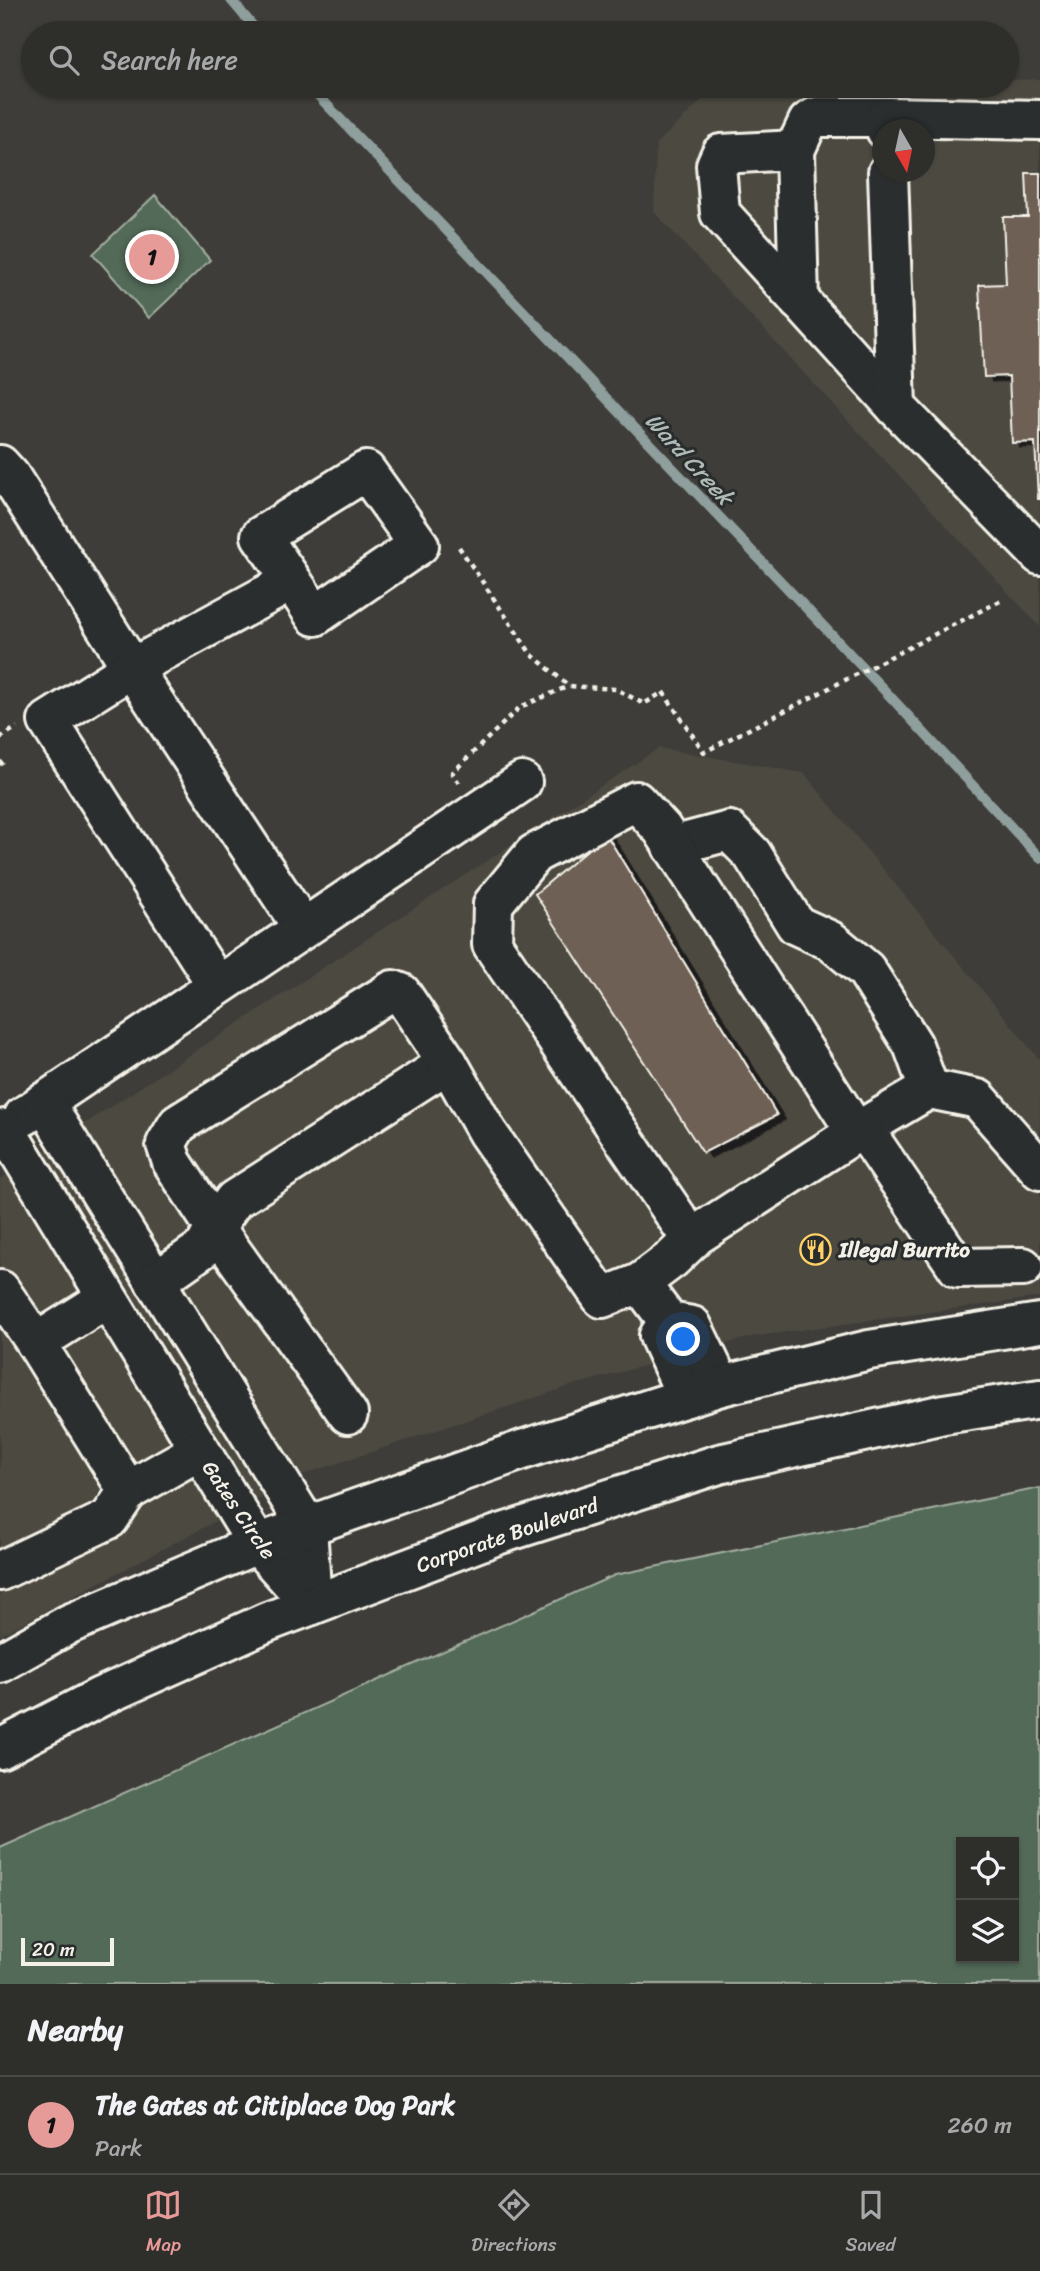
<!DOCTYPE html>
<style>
:root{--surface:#2e2e2b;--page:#3a3a37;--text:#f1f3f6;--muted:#a7a8a9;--line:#494a47;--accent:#e69b98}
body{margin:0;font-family:Sriracha,sans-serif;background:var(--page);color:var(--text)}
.controls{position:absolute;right:21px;bottom:21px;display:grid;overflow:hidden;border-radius:0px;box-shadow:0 2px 5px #0004}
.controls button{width:63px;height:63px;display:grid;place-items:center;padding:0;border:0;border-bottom:2px solid var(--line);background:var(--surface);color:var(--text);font:35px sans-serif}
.compass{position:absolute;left:872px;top:119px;width:63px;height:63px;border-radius:50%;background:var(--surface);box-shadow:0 2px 5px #0004;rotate:171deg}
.scale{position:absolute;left:21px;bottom:18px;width:93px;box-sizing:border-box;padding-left:7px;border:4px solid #f4f1e8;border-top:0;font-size:19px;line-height:24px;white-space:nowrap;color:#f4f1e8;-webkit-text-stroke:5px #2a2d2e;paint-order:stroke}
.you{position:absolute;left:684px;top:1340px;width:24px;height:24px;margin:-18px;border:5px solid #fff;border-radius:50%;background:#1a73e8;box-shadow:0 0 0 10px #1a73e833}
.badge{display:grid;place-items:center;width:46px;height:46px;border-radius:50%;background:var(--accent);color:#111;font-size:23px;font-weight:700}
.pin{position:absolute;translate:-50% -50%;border:4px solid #fff;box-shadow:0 2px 7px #0006}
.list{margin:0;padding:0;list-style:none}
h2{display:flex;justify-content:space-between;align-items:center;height:91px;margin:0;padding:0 28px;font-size:30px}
h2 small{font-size:23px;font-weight:400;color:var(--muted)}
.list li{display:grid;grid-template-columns:46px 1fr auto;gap:21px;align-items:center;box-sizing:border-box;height:98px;padding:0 28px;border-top:2px solid var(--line)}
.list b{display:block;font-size:26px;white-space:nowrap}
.list p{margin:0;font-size:23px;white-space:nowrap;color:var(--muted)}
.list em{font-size:23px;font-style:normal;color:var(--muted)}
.icon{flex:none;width:38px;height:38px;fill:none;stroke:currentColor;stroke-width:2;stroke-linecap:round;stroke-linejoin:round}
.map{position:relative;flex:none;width:1040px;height:1984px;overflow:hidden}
.search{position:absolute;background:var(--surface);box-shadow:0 2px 5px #0004;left:21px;right:21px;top:21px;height:77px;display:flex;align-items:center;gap:18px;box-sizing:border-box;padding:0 24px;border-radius:38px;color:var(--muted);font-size:26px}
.sheet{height:189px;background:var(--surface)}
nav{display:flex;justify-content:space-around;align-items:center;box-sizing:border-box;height:98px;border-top:2px solid var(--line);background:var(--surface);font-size:19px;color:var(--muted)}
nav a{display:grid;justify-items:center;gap:4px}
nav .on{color:var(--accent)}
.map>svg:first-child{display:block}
</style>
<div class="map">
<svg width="1040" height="1984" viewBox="0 0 1040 1984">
<defs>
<filter id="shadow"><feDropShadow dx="8" dy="4.5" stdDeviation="0" flood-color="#0009"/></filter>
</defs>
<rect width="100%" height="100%" fill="#3e3d39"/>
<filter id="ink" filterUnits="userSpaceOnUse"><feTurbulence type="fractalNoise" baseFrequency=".0143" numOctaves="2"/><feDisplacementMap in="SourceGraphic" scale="14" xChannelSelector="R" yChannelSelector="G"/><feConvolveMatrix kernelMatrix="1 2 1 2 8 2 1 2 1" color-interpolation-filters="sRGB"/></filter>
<g filter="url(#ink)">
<g fill="#4c4841" fill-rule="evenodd">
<path d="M1040,79V627L654,212L656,144L717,86H1007V80ZM883,130H925V172H883Z"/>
<polygon points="659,748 804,773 1040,1060 1040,1297 751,1337 570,1386 305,1474 0,1635 0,1179"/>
</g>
<g fill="#526a58" stroke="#a3aea0" stroke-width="2" fill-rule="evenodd">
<polygon points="155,195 210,260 149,318 93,254"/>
<path d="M1040,1488V1984H0V1848L615,1575ZM961,1842H1014V1958H961Z"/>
</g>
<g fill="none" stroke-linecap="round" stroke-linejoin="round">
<g stroke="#8f9f9d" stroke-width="10">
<polyline points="231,0 259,33"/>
<polyline points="309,86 886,692 1040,858"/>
</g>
</g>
<g fill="#6e6154" stroke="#f4f1e8" stroke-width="2" filter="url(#shadow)">
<polygon points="1026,173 1040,173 1040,499 1038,499 1035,442 1012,443 1009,376 984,377 979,285 1006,284 1003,217 1028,217"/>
<polygon points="606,834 777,1115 703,1153 535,894"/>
</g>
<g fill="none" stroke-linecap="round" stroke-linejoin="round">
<defs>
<g id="minor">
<polyline points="886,117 816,117 808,122 795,150 721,154 716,165 720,213 896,407"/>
<polyline points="886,130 886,117 1040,120"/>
<polyline points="795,150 799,301"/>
<polyline points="888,172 896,407 1040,555"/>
<polyline points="0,465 10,476 132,668 303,928"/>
<polyline points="672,846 729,831 752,854 796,925 831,941 866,970 913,1045 929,1089"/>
<polyline points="217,985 48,721 132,668 292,581 315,616 419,545 366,471 261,536 292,581"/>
<polyline points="24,1116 522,782"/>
<polyline points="5,1129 257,1544 312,1605 307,1526 44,1102"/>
<polyline points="692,1240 492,944 493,904 534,854 636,801 662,829 856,1132"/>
<polyline points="1023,1267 958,1268 863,1128 929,1089 978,1099 1040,1170"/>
<polyline points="155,1282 205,1247 217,1224 234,1200 448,1063 487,1132 602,1298 640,1283"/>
<polyline points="0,1290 36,1343"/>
<polyline points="107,1298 36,1343 128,1491 200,1450"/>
<polyline points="669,1322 659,1336 687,1397"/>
<polyline points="721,1386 692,1326 669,1322 640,1283 672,1259 697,1235 863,1128"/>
<polyline points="348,1414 215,1228 172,1162 166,1144 178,1124 393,990 401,993 448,1063"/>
<polyline points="0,1571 109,1519 128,1491"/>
<polyline points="0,1663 69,1624 257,1544 525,1449 721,1386 869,1350 1040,1323"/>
<polyline points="0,1749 100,1697 267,1622 497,1535 719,1464 944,1414 1040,1399"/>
</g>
</defs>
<use href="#minor" stroke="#f4f1e8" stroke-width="44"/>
<g stroke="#f4f1e8" stroke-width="4.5" stroke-dasharray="5 5" stroke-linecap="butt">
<polyline points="459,547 531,654 569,686 616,689 644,704 663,692 704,752 1002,600"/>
<polyline points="0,738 17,727"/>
<polyline points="0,761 5,768"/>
<polyline points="459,783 452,773 520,707 569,686"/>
</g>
<use href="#minor" stroke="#2a2d2e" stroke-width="38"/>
</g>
</g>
<defs>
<symbol id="restaurant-ring" viewBox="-11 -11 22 22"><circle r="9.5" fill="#2a2d2e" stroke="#ffd166" stroke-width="1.5"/><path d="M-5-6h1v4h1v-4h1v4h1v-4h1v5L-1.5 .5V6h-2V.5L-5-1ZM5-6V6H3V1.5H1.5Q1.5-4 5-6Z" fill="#ffd166"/></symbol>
</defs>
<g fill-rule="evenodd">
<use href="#restaurant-ring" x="798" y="1232" width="35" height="35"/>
</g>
<g text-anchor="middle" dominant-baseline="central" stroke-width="6" stroke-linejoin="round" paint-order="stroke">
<g font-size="21" font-weight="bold" fill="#f4f1e8" stroke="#2a2d2e" text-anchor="start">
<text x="839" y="1250">Illegal Burrito</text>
</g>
<g font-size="21" fill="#f4f1e8" stroke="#2a2d2e">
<text transform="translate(239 1510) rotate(56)">Gates Circle</text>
<text transform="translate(507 1535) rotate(-19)">Corporate Boulevard</text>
</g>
<g font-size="23" font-style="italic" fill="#b0bbb6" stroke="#2a2d2e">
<text transform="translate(689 459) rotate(47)">Ward Creek</text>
</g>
</g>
</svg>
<div class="controls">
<button><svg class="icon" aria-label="locate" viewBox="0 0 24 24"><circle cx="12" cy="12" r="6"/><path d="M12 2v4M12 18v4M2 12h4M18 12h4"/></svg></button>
<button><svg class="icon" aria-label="layers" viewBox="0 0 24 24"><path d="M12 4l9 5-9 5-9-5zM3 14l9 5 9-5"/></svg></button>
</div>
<svg class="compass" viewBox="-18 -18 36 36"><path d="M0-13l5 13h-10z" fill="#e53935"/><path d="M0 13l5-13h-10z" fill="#a7a8a9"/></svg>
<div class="scale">20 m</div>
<div class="you"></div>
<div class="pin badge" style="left:152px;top:257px">1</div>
<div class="search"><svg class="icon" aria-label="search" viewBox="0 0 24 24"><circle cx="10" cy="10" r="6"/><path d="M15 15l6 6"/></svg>Search here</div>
</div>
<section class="sheet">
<h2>Nearby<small></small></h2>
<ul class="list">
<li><span class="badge">1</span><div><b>The Gates at Citiplace Dog Park</b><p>Park</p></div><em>260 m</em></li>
</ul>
</section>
<nav>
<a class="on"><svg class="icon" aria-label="map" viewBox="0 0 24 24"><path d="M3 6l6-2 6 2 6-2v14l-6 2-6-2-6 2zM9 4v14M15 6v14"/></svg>Map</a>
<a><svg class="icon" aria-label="directions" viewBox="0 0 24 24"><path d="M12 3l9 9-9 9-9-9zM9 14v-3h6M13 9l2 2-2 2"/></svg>Directions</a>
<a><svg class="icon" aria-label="saved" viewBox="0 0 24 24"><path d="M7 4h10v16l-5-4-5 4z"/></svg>Saved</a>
</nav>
